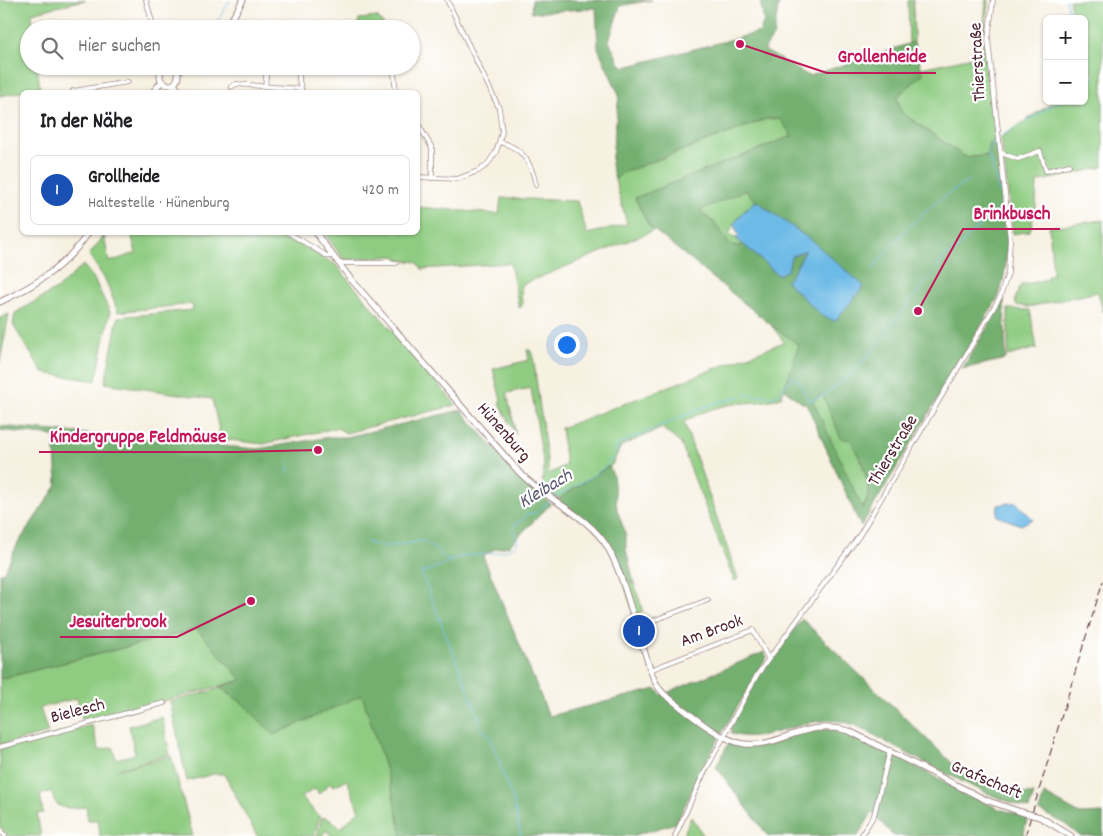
<!DOCTYPE html>
<html lang="de">
<meta charset="utf-8">
<style>
:root{--surface:#fff;--page:#f6f6f6;--text:#202124;--muted:#757577;--line:#e0e0e0;--accent:#b5179e}
body{margin:0;font-family:Dekko,sans-serif;background:var(--page);color:var(--text)}
.controls{position:absolute;right:15px;top:15px;display:grid;overflow:hidden;border-radius:8px;box-shadow:0 1px 4px #0004}
.controls button{width:45px;height:45px;display:grid;place-items:center;padding:0;border:0;border-bottom:1px solid var(--line);background:var(--surface);color:var(--text);font:25px sans-serif}
.you{position:absolute;left:566px;top:344px;width:18px;height:18px;margin:-12px;border:4px solid #fff;border-radius:50%;background:#1a73e8;box-shadow:0 0 0 8px #1a73e833}
.badge{display:grid;place-items:center;width:32px;height:32px;border-radius:50%;background:var(--accent);color:#fff;font-size:16px;font-weight:700}
.pin{position:absolute;translate:-50% -50%;border:2px solid #fff;box-shadow:0 1px 5px #0006}
.list{margin:0;padding:0;list-style:none}
h2{display:flex;justify-content:space-between;align-items:center;height:65px;margin:0;padding:0 20px;font-size:21px}
h2 small{font-size:16px;font-weight:400;color:var(--muted)}
.list li{display:grid;grid-template-columns:32px 1fr auto;gap:15px;align-items:center;box-sizing:border-box;height:70px;margin:0 10px 10px;padding:0 10px;border:1px solid var(--line);border-radius:8px}
.list b{display:block;font-size:19px;white-space:nowrap}
.list p{margin:0;font-size:16px;white-space:nowrap;color:var(--muted)}
.list em{font-size:16px;font-style:normal;color:var(--muted)}
.icon{flex:none;width:28px;height:28px;fill:none;stroke:currentColor;stroke-width:2;stroke-linecap:round;stroke-linejoin:round}
.map{position:relative;flex:none;width:1103px;height:836px;overflow:hidden}
.search{position:absolute;background:var(--surface);box-shadow:0 1px 4px #0004;left:20px;top:20px;width:400px;height:55px;display:flex;align-items:center;gap:12px;box-sizing:border-box;padding:0 18px;border-radius:28px;color:var(--muted);font-size:19px}
.panel{position:absolute;background:var(--surface);box-shadow:0 1px 4px #0004;left:20px;top:90px;width:400px;height:145px;border-radius:8px}
.map>svg:first-child{display:block}
</style>
<div class="map">
<svg width="1103" height="836" viewBox="0 0 1103 836">
<rect width="100%" height="100%" fill="#fff"/>
<filter id="ink" filterUnits="userSpaceOnUse"><feTurbulence type="fractalNoise" baseFrequency=".02" numOctaves="2"/><feDisplacementMap in="SourceGraphic" scale="10" xChannelSelector="R" yChannelSelector="G"/><feConvolveMatrix kernelMatrix="1 2 1 2 8 2 1 2 1" color-interpolation-filters="sRGB"/></filter>
<filter id="wash" filterUnits="userSpaceOnUse"><feTurbulence type="fractalNoise" baseFrequency=".0096" numOctaves="4" result="noise"/><feDisplacementMap in="SourceGraphic" scale="20" xChannelSelector="R" yChannelSelector="G"/><feGaussianBlur stdDeviation="1.12" result="paint"/><feColorMatrix in="noise" values="0 0 0 0 0 0 0 0 0 0 0 0 0 0 0 0 0 1.4 0 .05"/><feComposite in="paint" operator="in"/></filter>
<g filter="url(#wash)">
<rect width="100%" height="100%" fill="#f7f1e2"/>
<g fill="#8fcc82" stroke="#6c7656">
<polygon points="0,0 85,0 32,13 33,29 29,29 29,66 37,66 40,88 0,96"/>
<polygon points="908,0 913,0 914,42 909,44"/>
<path d="M986,0H989C980,47 991,92 996,139L989,142L987,156L965,157L901,112L897,97L923,74L921,68L982,55Z"/>
<polygon points="1069,0 1103,0 1103,167 1037,182 1036,206 1030,231 1013,234 1001,137 1055,101 1084,101 1084,82 1094,75 1084,61 1084,19 1073,19"/>
<polygon points="377,17 384,25 382,29 357,28 359,19"/>
<polygon points="766,119 780,119 792,136 635,198 649,226 655,230 521,285 522,306 519,308 510,263 422,269 417,262 398,260 396,256 344,260 324,233 418,232 418,207 499,214 501,198 577,201 587,234 627,224 615,180 622,173"/>
<path d="M745,190L756,201L741,214L729,233L743,244C739,246 735,248 731,245C724,240 721,230 715,223C709,218 704,217 700,210Z"/>
<polygon points="1103,220 1103,312 1098,292 1028,307 1016,305 1015,299 1021,285 1048,279 1047,276 1053,274 1049,227"/>
<polygon points="243,232 287,237 335,264 456,405 346,433 337,428 263,444 221,439 212,399 105,383 118,317 193,310 192,304 118,312 106,281 89,255 104,236 109,262 136,253 131,233"/>
<polygon points="83,265 93,277 110,312 96,381 43,373 13,325 15,313 58,288"/>
<polygon points="1008,309 1030,310 1037,348 1008,356"/>
<polygon points="9,314 0,362 0,318"/>
<path d="M771,325L800,345L781,397C766,403 750,402 735,404C718,406 698,413 684,422L738,579L734,581L681,444L662,428L621,446L612,465L560,500L542,487L544,467L531,388L507,393L516,435L499,402L501,400L493,369L529,360L527,350H530L533,356L549,474L566,465L561,428L784,342Z"/>
<path d="M822,393L841,437L851,440C860,460 877,488 862,509L812,400L818,399Z"/>
<polygon points="634,583 643,611 634,614 624,584"/>
<polygon points="197,629 242,680 83,723 77,698 40,708 48,733 0,745 0,679"/>
<polygon points="221,688 241,702 274,735 362,694 393,793 402,836 331,836 326,830 322,836 317,836 322,817 332,820 340,828 359,811 347,780 333,786 330,783 319,794 315,789 301,797 320,817 314,836 257,836 224,774 214,774 187,781 170,702"/>
<path d="M162,717L170,754L116,770L171,756L193,836H100L98,820H88L86,807C70,808 55,812 52,793L40,794L43,813L37,814L41,836H8L0,827V749L92,725L99,750L113,747L116,759L135,754L129,726Z"/>
<polygon points="691,817 704,836 683,836"/>
</g>
<g fill="#73b070" stroke="#5e684e" fill-rule="evenodd">
<path d="M532,0H652L620,6L609,41L620,64L625,67L760,32L764,21L760,0H779L774,35L764,50L809,76L914,42L923,74L897,97L901,112L965,157L987,156L989,142L996,139C1004,191 1015,245 999,296L861,527L806,403H802L784,389L799,345L771,325L649,226L635,198L792,136L780,119H766L622,173L615,180L611,165L619,95L598,48L596,8L531,13ZM746,190L756,201L812,241L864,286L835,321L791,276L806,249L791,257L788,270L778,275L743,244C739,246 735,248 731,245C724,240 721,230 715,223C709,218 704,217 701,210ZM822,394L841,438L851,440C860,460 877,488 863,509L813,401Z"/>
<polygon points="1004,299 1006,359 962,369"/>
<polygon points="461,410 517,474 551,504 509,546 495,549 483,556 549,716 656,689 662,695 764,652 767,657 719,738 676,823 632,836 402,836 392,790 362,695 274,735 241,702 220,687 242,680 197,629 0,679 0,573 4,572 18,543 57,485 54,436 0,430 0,426 257,449 330,437 347,437"/>
<path d="M609,466L613,475L617,509L626,536V549L634,583L624,584C611,539 597,528 560,502L561,497Z"/>
<path d="M802,619L956,767L1014,793L1034,794L1029,809C982,794 938,769 895,747C880,739 864,727 847,723C807,711 771,746 732,734L731,725L758,677Z"/>
<path d="M830,729L848,732L999,809L1028,817L1023,836H894L872,813L858,836H768L716,767L729,742C758,752 774,739 802,732C811,730 821,730 830,729Z"/>
<polygon points="1044,794 1080,814 1103,813 1103,836 1080,836 1065,824 1039,811"/>
</g>
<g fill="#6cbae6" stroke="#5b6c88">
<polygon points="756,201 812,241 864,286 835,321 822,316 786,281 791,276 806,250 791,257 788,270 778,275 736,238 739,236 734,224 741,214"/>
<polygon points="1016,502 1033,519 1021,525 997,516 998,505"/>
</g>
<g fill="none" stroke-linecap="round" stroke-linejoin="round">
<g stroke="#6cbae6" stroke-width="1">
<polyline points="1066,0 1070,19"/>
<polyline points="213,29 230,0"/>
<polyline points="1084,66 1094,78 1084,84"/>
<polyline points="1001,136 1060,101"/>
<path d="M873,269C901,231 929,204 970,180"/>
<polyline points="891,326 946,256 956,250 969,235 1001,208 1003,204 988,153 991,144 998,139"/>
<polyline points="287,473 289,462"/>
<path d="M554,498C580,480 607,477 619,444L709,405L745,395L774,396L779,393L793,376L798,380L809,401C837,395 872,352 889,329"/>
<polyline points="367,542 381,547 425,541 450,562"/>
<path d="M521,836L513,800L489,735L479,727V718L421,572C437,570 449,559 464,556C480,553 504,556 517,544V538L513,530L516,523L523,520L526,514L535,513L551,500"/>
</g>
</g>
</g>
<g filter="url(#ink)">
<g fill="none" stroke-linecap="round" stroke-linejoin="round">
<defs>
<g id="minor">
<polyline points="146,0 154,29"/>
<polyline points="166,66 167,67"/>
<polyline points="299,66 299,80 302,92"/>
<polyline points="391,68 394,73 396,92"/>
<polyline points="231,87 236,84 301,89"/>
<polyline points="265,87 267,66"/>
<polyline points="73,91 128,82"/>
<polyline points="418,124 432,148 432,178"/>
<path d="M500,142C523,148 531,162 536,185"/>
<polyline points="1001,153 1018,159 1040,151 1046,171 1069,165"/>
<polyline points="418,177 457,179 478,171 487,165 496,152 502,132 499,108 447,0"/>
<polyline points="287,232 327,256 332,256"/>
<polyline points="338,263 396,263"/>
<polyline points="636,627 708,600"/>
<polyline points="650,670 753,630 768,658"/>
<polyline points="0,747 164,703"/>
<polyline points="0,830 5,836"/>
<polyline points="675,836 702,777 757,675 859,536 1000,297 1008,273 1010,239 988,40 993,0"/>
<polyline points="861,836 874,815 890,750"/>
</g>
<g id="tertiary">
<polyline points="226,29 243,0"/>
<circle cx="169" cy="76" r="9"/>
<polyline points="178,71 186,66"/>
<polyline points="174,84 180,92"/>
<polyline points="153,92 162,81"/>
<path d="M315,232L350,278L518,471C545,500 588,514 608,548C625,579 633,620 645,653C650,668 653,683 664,694C685,710 719,741 745,744C781,748 804,718 849,731L986,800L1021,812"/>
<path d="M0,302C36,285 66,266 89,232"/>
<polyline points="1040,817 1071,836"/>
</g>
</defs>
<use href="#minor" stroke="#a08886" stroke-width="5.5"/>
<use href="#tertiary" stroke="#a08886" stroke-width="7"/>
<use href="#minor" stroke="#fff" stroke-width="4"/>
<use href="#tertiary" stroke="#fff" stroke-width="5"/>
<polyline stroke="#4a1f2b" stroke-width="1" stroke-dasharray="8 4" stroke-linecap="butt" points="1025,836 1103,581"/>
<defs>
<polyline id="tertiary-bridge" points="1021,812 1040,817"/>
</defs>
<use href="#tertiary-bridge" stroke="#a08886" stroke-width="7" stroke-linecap="butt"/>
<use href="#tertiary-bridge" stroke="#fff" stroke-width="5"/>
</g>
</g>
<g text-anchor="middle" dominant-baseline="central" stroke-width="4.5" stroke-linejoin="round" paint-order="stroke">
<g font-size="18" fill="#4a1f2b" stroke="#fff">
<text transform="translate(979 62) rotate(-93)">Thierstraße</text>
<text transform="translate(503 433) rotate(49)">Hünenburg</text>
<text transform="translate(894 451) rotate(-59)">Thierstraße</text>
<text transform="translate(712 632) rotate(-20)">Am Brook</text>
<text transform="translate(78 712) rotate(-15)">Bielesch</text>
<text transform="translate(986 781) rotate(23)">Grafschaft</text>
</g>
<g font-size="19" font-style="italic" fill="#56556c" stroke="#fff">
<text transform="translate(546 490) rotate(-31)">Kleibach</text>
</g>
</g>
<path fill="none" stroke="#c2185b" stroke-width="2" d="M740 44L827 73H936M918 311L963 229H1060M318 450L236 452H39M251 601L177 637H60"/>
<g fill="#c2185b" stroke="#fff" stroke-width="2">
<circle cx="740" cy="44" r="5"/>
<circle cx="918" cy="311" r="5"/>
<circle cx="318" cy="450" r="5"/>
<circle cx="251" cy="601" r="5"/>
</g>
<g font-size="19" text-anchor="middle" font-weight="bold" fill="#c2185b" stroke="#fff" stroke-width="4.5" stroke-linejoin="round" paint-order="stroke">
<text x="882" y="62">Grollenheide</text>
<text x="1012" y="219">Brinkbusch</text>
<text x="138" y="442">Kindergruppe Feldmäuse</text>
<text x="118" y="627">Jesuiterbrook</text>
</g>
</svg>
<div class="controls">
<button>+</button>
<button>−</button>
</div>
<div class="you"></div>
<div class="pin badge" style="left:639px;top:631px;background:#1a4fb4">1</div>
<div class="search"><svg class="icon" aria-label="search" viewBox="0 0 24 24"><circle cx="10" cy="10" r="6"/><path d="M15 15l6 6"/></svg>Hier suchen</div>
<section class="panel">
<h2>In der Nähe<small></small></h2>
<ul class="list">
<li><span class="badge" style="background:#1a4fb4">1</span><div><b>Grollheide</b><p>Haltestelle · Hünenburg</p></div><em>420 m</em></li>
</ul>
</section>
</div>
